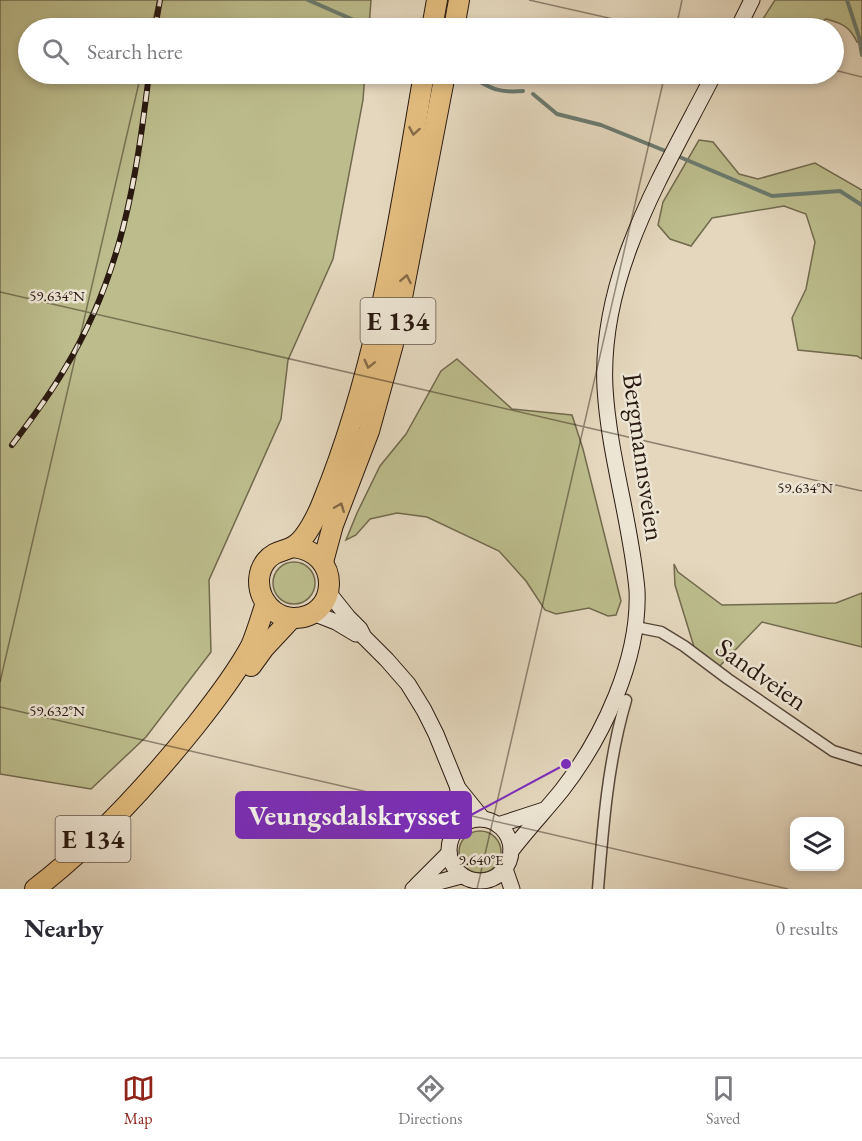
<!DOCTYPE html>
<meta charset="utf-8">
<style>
:root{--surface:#fff;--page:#f2f2f3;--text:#2b2b33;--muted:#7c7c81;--line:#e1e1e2;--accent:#8f2418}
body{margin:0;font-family:"EB Garamond",serif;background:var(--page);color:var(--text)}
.controls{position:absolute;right:18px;bottom:18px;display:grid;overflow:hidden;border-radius:12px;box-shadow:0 3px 9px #0003}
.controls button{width:54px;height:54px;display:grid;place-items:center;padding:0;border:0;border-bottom:2px solid var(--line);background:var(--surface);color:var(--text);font:30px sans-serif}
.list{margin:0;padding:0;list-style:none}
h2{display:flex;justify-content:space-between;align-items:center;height:78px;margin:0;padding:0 24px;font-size:26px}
h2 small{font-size:20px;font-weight:400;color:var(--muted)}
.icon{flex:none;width:33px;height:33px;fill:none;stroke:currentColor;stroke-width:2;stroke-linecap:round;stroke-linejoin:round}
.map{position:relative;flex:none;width:862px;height:889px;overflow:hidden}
.search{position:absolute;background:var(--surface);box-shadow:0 3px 9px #0003;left:18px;right:18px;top:18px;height:66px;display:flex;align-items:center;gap:15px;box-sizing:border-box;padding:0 21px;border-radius:33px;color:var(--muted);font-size:22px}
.sheet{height:168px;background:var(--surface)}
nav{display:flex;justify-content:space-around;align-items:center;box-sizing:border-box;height:84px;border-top:2px solid var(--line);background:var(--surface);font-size:16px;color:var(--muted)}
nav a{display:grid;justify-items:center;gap:3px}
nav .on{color:var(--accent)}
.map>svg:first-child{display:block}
</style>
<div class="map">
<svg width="862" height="889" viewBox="0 0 862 889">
<rect width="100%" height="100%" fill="#e4d7bd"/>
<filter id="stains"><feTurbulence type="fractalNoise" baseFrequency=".00333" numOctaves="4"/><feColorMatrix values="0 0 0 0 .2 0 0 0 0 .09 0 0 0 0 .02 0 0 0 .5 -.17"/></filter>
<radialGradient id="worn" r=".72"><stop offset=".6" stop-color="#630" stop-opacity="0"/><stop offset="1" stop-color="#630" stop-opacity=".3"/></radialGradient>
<g fill="#bcbc8c" stroke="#726a4e" stroke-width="1.5">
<polygon points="0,0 371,0 369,28 28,28 28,74 365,74 363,100 333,259 288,360 281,419 209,580 211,652 146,737 91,789 0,774"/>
<path d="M775,0H862V43L857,42C850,27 842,23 826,19L812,28H758L759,25Z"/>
<polygon points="699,140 713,142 739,174 758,179 815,163 862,190 862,359 857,356 798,350 792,318 806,289 815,242 806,214 784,206 712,218 691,246 670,239 658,225 663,202"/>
<polygon points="457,359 512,409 572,415 583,449 621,601 616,615 608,616 589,608 556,614 545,610 526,581 499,551 427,517 397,513 370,519 356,535 346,540 357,513 380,466 406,434 441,371"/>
<circle cx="294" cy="583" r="21"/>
<polygon points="674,564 678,572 722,605 836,603 862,593 862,647 762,622 715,671 699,663 675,585"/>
<circle cx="480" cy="852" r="21"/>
</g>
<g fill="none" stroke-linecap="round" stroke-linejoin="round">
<g stroke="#6b7a6e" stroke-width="4">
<polyline points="308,0 372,28"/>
<polyline points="847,0 859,37 862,55"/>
<path d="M471,76C491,89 498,93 523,91"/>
<polyline points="533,94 557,114 601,125 668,152"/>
<polyline points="675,155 772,196 840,191 862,205"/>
</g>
<defs>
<g id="street">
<polyline points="636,627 661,632 684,646 728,679 833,751 862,760"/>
<path d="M598,889C603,826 608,761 626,700"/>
</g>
<g id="secondary">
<polyline points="738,28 752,0"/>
<polyline points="328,592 348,617 360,629 364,637 387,660 408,684 424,710 436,734 458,788 483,819"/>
<polyline points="313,613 336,622 356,634"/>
<polyline points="458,788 458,829"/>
<circle cx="480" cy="850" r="31"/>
<polyline points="498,825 544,810"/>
<path d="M511,851C527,830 545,811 562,790C603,737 640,659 637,590C631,522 609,456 605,388C599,273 664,172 714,74"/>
<polyline points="505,869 512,889"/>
<polyline points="416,886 449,853"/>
<polyline points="413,889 461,876"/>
</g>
<g id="highway">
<polyline points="432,28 437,0"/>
<polyline points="454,28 459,0"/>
<path d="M293,547C343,552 339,619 293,618C265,617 249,583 266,561C275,550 284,552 294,546C306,539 318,514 323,501C379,364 399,218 424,74"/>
<polyline points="323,562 333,525 369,431 393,344 445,74"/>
<polyline points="251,666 264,648 292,618"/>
<path d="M35,889C96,842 148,785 196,725C215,701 236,674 251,646C257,632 261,617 266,603"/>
</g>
</defs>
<use href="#street" stroke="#58483b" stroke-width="13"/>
<use href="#secondary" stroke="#291910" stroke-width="17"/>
<use href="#highway" stroke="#291910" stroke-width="22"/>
<use href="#street" stroke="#ede5d4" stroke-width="10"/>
<use href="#secondary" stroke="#ede5d4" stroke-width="15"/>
<use href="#highway" stroke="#e2bc7e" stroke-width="20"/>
<defs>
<g id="rail">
<polyline points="155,28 160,0"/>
<path d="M12,445C30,421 49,396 64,370C122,275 136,181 149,74"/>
</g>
</defs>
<use href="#rail" stroke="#291910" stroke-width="6"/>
<use href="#rail" stroke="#ede5d4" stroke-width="4" stroke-dasharray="11" stroke-linecap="butt"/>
</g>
<defs><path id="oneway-chevron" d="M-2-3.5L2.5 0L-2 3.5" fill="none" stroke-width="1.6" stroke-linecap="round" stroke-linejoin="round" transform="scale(1.5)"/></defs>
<g stroke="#866a47">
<use href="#oneway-chevron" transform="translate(414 131) rotate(100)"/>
<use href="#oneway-chevron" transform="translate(406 279) rotate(-79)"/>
<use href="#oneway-chevron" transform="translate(369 364) rotate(104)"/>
<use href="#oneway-chevron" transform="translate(340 507) rotate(-68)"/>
</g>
<path fill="none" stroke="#291910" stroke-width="1.5" stroke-opacity="0.45" d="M529,0L653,28M151,28L158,0M676,28L682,0M834,70L862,77M0,292L862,491M0,682L141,74M0,707L788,889M477,889L665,74"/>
<g text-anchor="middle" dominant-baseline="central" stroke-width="5" stroke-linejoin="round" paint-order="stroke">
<g fill="#ede5d4" stroke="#64564b" stroke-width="1.5">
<rect x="360.5" y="298" width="75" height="46" rx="4.5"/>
<rect x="55.5" y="816" width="75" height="46" rx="4.5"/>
</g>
<g font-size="26" font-weight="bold" fill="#291910">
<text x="398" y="321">E 134</text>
<text x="93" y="839">E 134</text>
</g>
<g font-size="27" fill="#291910" stroke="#ede5d4">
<text transform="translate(644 457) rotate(82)">Bergmannsveien</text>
<text transform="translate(762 674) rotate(35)">Sandveien</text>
</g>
</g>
<g font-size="15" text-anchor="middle" fill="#291910" stroke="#ede5d4" stroke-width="5" stroke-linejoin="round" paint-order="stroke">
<text x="57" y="301">59.634°N</text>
<text x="805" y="493">59.634°N</text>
<text x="57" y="716">59.632°N</text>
<text x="481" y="865">9.640°E</text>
</g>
<path fill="none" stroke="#7b2cbf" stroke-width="2" d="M566 764L471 815"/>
<circle fill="#7b2cbf" stroke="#ede5d4" stroke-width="2" cx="566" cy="764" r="6"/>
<rect fill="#7b2cbf" stroke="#7b2cbf" stroke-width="2" x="236" y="792" width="235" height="46" rx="6"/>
<g font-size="28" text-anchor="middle" font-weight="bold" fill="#fff">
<text x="354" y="825">Veungsdalskrysset</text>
</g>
<rect width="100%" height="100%" filter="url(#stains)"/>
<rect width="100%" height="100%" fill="url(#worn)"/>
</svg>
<div class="controls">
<button><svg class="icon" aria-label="layers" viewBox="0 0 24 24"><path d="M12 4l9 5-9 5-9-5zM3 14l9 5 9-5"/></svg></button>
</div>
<div class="search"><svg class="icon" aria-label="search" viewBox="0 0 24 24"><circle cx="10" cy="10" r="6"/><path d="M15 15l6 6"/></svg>Search here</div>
</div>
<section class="sheet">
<h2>Nearby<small>0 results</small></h2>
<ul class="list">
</ul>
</section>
<nav>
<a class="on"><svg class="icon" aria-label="map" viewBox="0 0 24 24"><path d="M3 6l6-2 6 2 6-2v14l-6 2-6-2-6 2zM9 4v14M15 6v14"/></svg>Map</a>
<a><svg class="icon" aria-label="directions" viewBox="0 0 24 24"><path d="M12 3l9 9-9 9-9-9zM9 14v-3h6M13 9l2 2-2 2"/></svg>Directions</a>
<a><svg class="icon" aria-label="saved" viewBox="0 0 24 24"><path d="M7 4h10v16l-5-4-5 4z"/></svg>Saved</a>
</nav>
